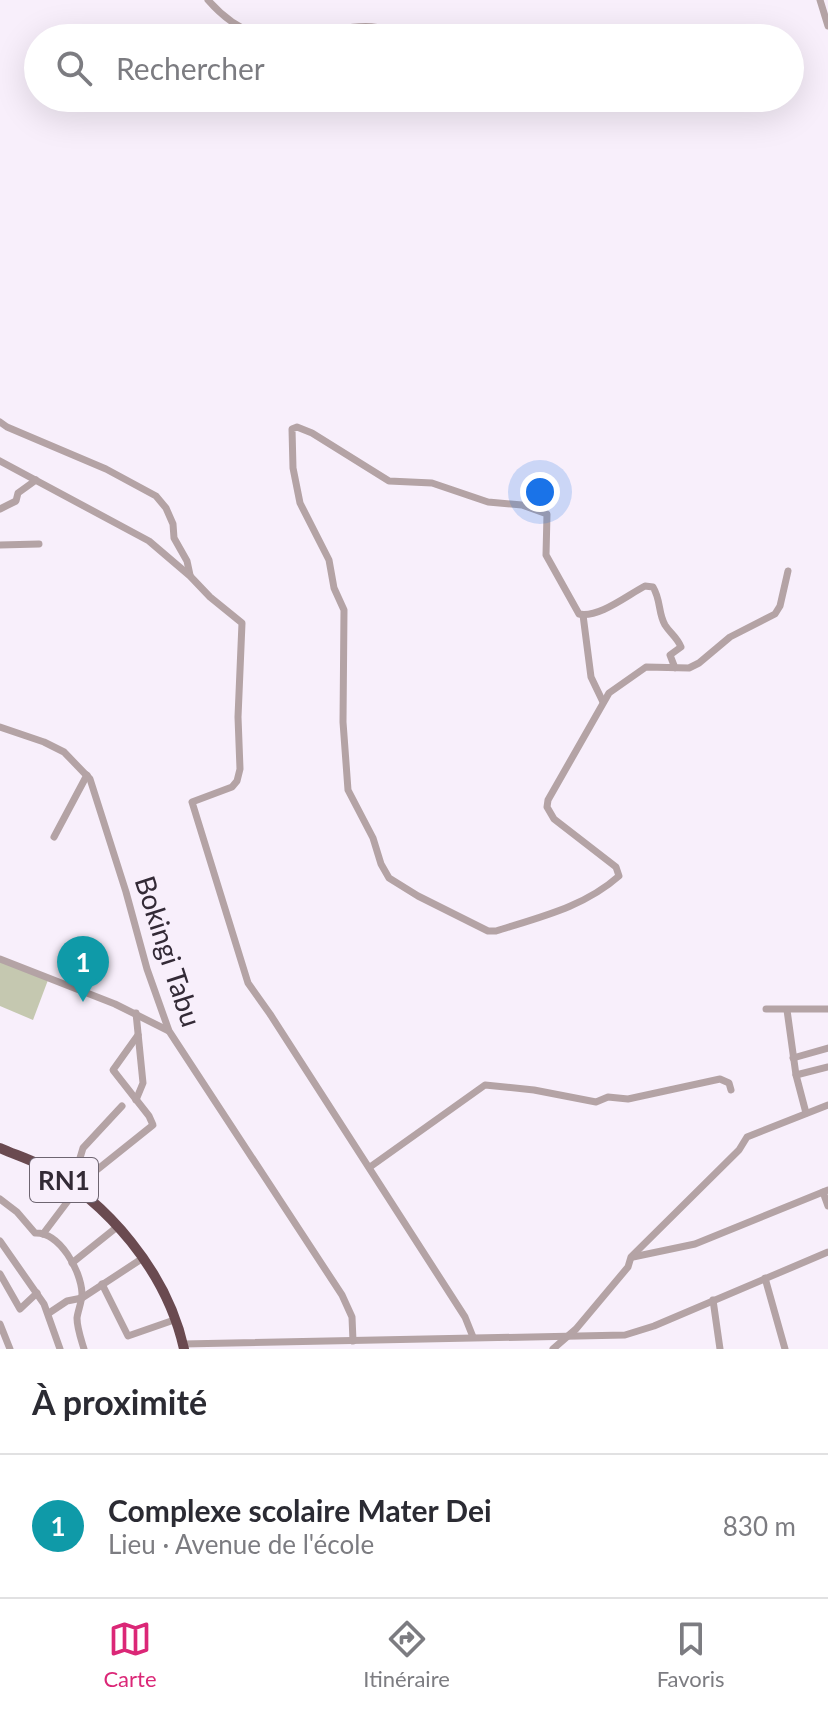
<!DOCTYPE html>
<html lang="fr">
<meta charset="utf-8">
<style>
:root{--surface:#fff;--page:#f2f2f3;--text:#2b2b33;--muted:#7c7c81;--line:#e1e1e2;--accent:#db2777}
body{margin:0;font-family:Lato,sans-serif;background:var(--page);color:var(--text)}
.you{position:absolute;left:540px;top:492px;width:28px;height:28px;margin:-20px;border:6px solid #fff;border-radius:50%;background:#1a73e8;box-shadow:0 0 0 12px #1a73e833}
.badge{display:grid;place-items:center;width:52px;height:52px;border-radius:50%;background:var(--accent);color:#fff;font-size:26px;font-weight:700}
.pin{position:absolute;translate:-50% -66px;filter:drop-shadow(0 2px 4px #0008)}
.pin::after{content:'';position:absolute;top:42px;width:28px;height:24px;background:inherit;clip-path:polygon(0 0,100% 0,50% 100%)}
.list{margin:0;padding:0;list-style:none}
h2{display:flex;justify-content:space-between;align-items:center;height:104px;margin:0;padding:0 32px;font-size:34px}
h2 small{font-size:26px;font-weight:400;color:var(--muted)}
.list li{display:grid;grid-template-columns:52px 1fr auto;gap:24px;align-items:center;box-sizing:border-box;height:144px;padding:0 32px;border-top:2px solid var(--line)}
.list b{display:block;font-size:30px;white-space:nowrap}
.list p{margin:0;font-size:26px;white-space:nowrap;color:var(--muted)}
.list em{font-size:26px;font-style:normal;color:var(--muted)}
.icon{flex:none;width:44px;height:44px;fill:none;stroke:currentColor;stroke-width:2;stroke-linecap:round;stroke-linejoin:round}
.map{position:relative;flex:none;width:828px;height:1349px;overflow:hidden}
.search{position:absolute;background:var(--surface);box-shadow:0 8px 32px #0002;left:24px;right:24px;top:24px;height:88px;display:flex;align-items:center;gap:20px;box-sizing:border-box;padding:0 28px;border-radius:44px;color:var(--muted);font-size:30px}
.sheet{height:248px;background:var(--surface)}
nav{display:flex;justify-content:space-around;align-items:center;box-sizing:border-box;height:112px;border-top:2px solid var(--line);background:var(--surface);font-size:22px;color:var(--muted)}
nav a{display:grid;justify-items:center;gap:4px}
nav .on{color:var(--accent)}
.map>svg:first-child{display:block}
</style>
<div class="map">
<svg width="828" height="1349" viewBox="0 0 828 1349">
<rect width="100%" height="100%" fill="#f8effb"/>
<polygon fill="#c5c8b0" points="0,961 48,980 33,1020 0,1006"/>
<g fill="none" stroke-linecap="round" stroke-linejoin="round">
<g stroke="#b4a3a5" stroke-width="7">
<path d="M208,0C221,15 239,29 259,35C291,44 363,17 384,30C388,32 390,35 393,38"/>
<polyline points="820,0 828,26"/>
<polyline points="0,422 7,427 106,469 156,496 166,508 173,524 174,538 187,561 190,575"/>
<polyline points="0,461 149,541 190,576 210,597 242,623 238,717 240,769 237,781 232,787 192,802 248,983 270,1014 465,1317 473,1337"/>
<polyline points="0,509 16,501 18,493 36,480"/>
<polyline points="0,545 39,544"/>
<polyline points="583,615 591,677 603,702"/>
<path d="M675,668L670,655L681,647C677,637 670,633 665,625C658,613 661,600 653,587L645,586C626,596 599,618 579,614L546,555L547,514L522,505L488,502L432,483L389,481L312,433L297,427L292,429L293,468L300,503L329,560L334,588L344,610L343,722L348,790L373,838L381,864L389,878L418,896L488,931H496C540,917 584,907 619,876L616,867L554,819L547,807L548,800L609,693L646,667L689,668L699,663L730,637L775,614L780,606L788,571"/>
<polyline points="0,727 44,742 64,752 90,779 126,892 147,969 169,1031 342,1295 352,1317 353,1341"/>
<polyline points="54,837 87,775"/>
<polyline points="0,959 115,1004 167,1030"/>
<polyline points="766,1009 828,1009"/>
<polyline points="787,1010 796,1075 806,1113"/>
<polyline points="793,1058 828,1048"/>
<polyline points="796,1075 828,1067"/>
<polyline points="136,1100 143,1083 136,1013"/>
<polyline points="370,1167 485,1085 534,1090 596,1102 608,1097 628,1099 720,1079 729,1083 731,1090"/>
<polyline points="85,1184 80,1158 83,1148 122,1106"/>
<polyline points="81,1192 93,1173 153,1125 149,1116 113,1070 138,1035"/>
<polyline points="823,1192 828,1206"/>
<path d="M0,1199L17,1212L35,1233C60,1232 81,1271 82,1293C82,1302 78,1310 77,1318C77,1328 81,1339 84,1349"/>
<polyline points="43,1234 77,1189"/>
<polyline points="0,1241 44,1304 60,1349"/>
<polyline points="633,1257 695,1244 828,1190"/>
<polyline points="72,1263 117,1227"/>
<polyline points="0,1274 20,1309 37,1293"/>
<polyline points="765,1278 785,1349"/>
<polyline points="102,1284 128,1336 174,1320"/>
<polyline points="713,1300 720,1349"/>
<polyline points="49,1313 67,1301 82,1298 143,1258"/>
<polyline points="0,1324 10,1349"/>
<polyline points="183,1344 625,1335 654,1326 828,1252"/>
<polyline points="553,1349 576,1329 628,1267 631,1257 739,1150 747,1137 752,1135 828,1105"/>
</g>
<path stroke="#6a4a50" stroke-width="10" d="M0,1148C13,1154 27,1158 40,1165C108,1202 167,1272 184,1349"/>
</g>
<g text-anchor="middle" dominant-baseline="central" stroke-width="8" stroke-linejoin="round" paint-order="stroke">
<rect fill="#f8effb" stroke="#6e6571" stroke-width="2" x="30" y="1158" width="68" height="44" rx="6"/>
<g font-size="26" font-weight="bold" fill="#332a36">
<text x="64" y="1180">RN1</text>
</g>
<g font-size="28" fill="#332a36" stroke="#f8effb">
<text transform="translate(169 951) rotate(72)">Bokingi Tabu</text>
</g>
</g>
</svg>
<div class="you"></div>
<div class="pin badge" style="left:83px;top:1002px;background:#0f9aa8">1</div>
<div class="search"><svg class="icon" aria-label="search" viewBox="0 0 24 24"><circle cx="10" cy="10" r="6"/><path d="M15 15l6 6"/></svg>Rechercher</div>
</div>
<section class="sheet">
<h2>À proximité<small></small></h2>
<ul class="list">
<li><span class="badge" style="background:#0f9aa8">1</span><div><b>Complexe scolaire Mater Dei</b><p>Lieu · Avenue de l'école</p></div><em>830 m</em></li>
</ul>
</section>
<nav>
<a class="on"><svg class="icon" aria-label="map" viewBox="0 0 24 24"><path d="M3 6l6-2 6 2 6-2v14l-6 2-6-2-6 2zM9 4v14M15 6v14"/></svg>Carte</a>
<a><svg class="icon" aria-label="directions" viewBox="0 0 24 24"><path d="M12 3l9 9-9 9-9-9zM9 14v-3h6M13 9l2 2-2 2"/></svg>Itinéraire</a>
<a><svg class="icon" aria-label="saved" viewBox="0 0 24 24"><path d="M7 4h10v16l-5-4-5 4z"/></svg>Favoris</a>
</nav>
